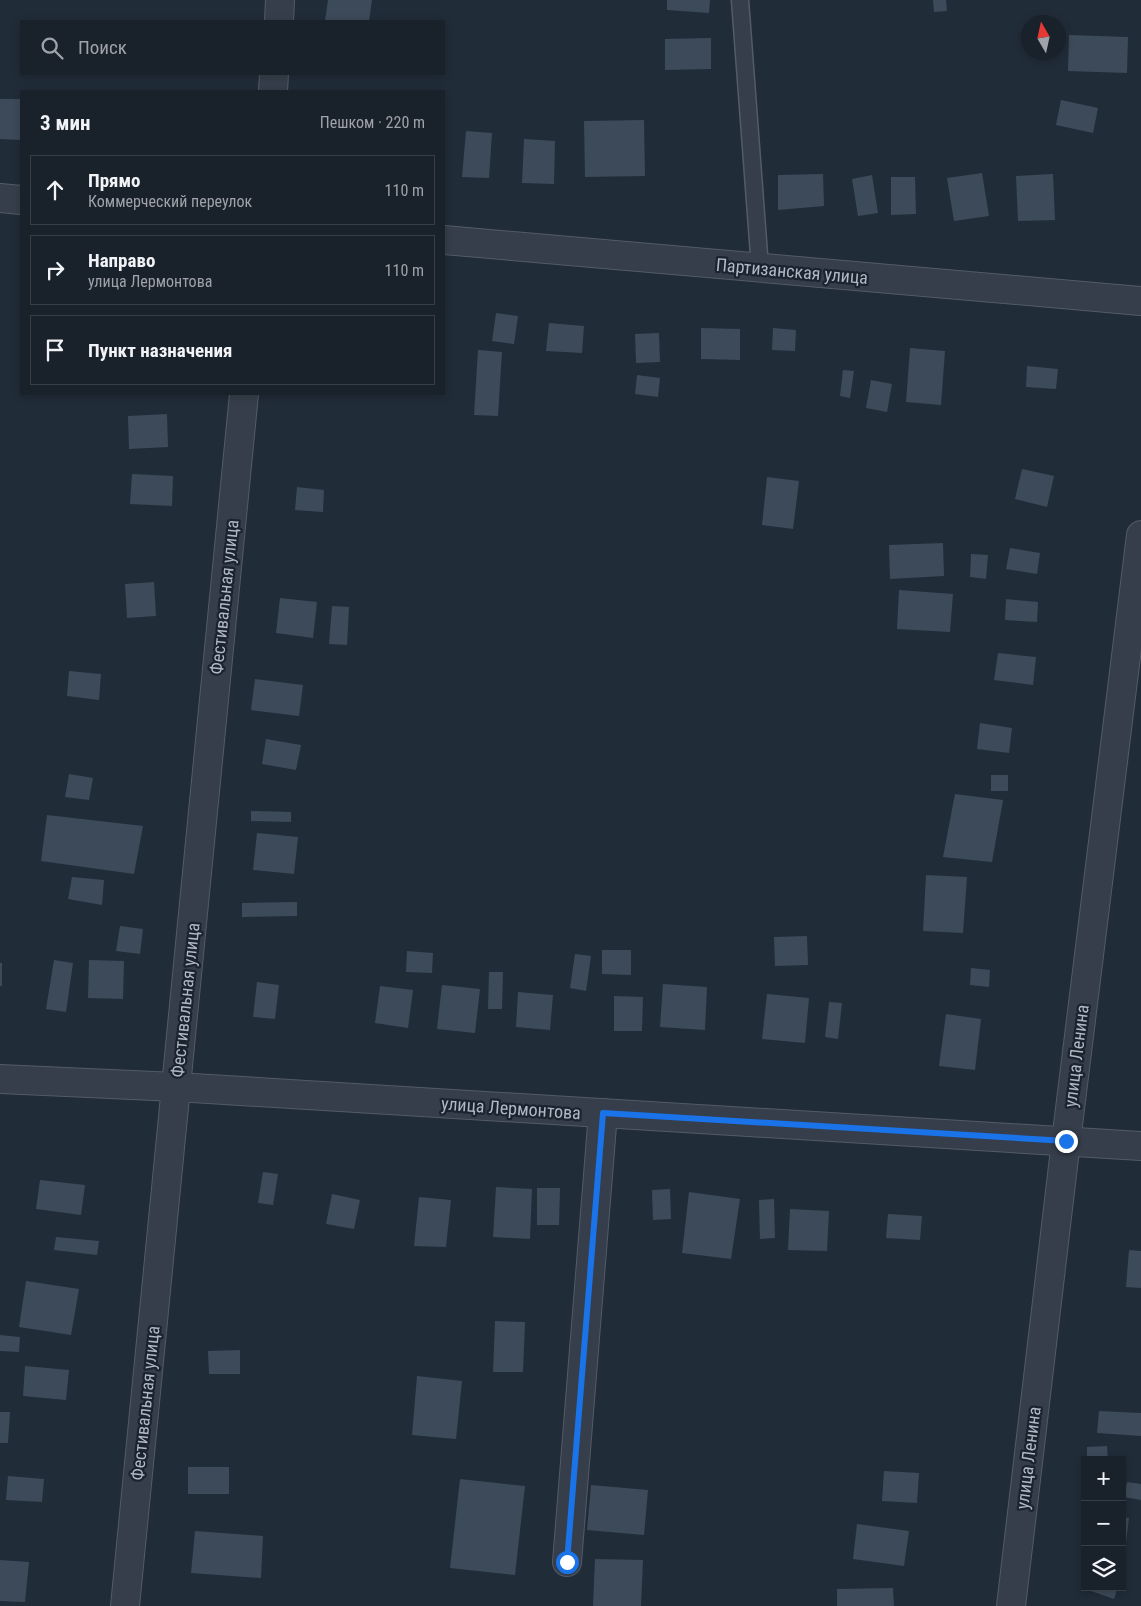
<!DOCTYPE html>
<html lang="ru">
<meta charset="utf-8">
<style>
:root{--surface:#19212b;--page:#222933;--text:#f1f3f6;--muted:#9fa3a9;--line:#373e47}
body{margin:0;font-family:"Roboto Condensed",sans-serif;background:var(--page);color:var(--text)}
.controls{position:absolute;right:15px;bottom:15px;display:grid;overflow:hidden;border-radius:0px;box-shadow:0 2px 8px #0003}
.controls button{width:45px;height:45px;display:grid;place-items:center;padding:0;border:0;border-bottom:1px solid var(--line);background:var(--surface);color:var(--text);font:25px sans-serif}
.compass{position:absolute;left:1021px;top:15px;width:45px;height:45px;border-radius:50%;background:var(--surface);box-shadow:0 2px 8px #0003;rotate:351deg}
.stop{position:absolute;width:15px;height:15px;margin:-11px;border:4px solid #1a73e8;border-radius:50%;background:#fff}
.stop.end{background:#1a73e8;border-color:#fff;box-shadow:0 1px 5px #0008}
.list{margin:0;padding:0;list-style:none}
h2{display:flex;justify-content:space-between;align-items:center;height:65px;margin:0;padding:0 20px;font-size:21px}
h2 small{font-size:16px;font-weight:400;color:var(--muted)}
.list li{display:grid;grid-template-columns:32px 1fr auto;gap:15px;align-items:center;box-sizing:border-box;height:70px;margin:0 10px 10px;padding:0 10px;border:1px solid var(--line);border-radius:0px}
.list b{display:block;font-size:19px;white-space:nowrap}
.list p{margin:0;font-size:16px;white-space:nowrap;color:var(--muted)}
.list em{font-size:16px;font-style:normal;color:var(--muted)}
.icon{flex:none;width:28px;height:28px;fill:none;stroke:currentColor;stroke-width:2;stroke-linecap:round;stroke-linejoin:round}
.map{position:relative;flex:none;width:1141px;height:1606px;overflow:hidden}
.search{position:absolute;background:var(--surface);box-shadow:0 2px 8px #0003;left:20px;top:20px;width:425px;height:55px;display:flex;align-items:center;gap:12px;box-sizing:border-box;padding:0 18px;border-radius:0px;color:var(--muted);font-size:19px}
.panel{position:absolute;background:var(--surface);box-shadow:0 2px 8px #0003;left:20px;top:90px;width:425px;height:305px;border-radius:0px}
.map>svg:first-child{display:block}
</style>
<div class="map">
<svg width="1141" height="1606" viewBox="0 0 1141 1606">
<rect width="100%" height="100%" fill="#212c39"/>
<g fill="#3d4a59">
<polygon points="328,0 372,0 369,21 325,21"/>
<polygon points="667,0 710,0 709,13 667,10"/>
<polygon points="933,0 946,0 947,11 934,12"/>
<polygon points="1069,35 1128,37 1127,73 1068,71"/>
<polygon points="711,38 711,69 665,70 665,39"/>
<polygon points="0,99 21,99 21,140 0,139"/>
<polygon points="1061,100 1098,108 1093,133 1056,125"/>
<polygon points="644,120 645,176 585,177 584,121"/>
<polygon points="466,131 492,133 489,178 462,177"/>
<polygon points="524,139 555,141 554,184 522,183"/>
<polygon points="982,173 989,216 954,221 947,178"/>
<polygon points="823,174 824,206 778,210 778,175"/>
<polygon points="1053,174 1055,220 1018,221 1016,176"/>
<polygon points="872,175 878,213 858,216 852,179"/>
<polygon points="891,177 915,177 916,214 891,215"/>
<polygon points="496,313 518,316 514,344 492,341"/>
<polygon points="549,323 584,326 582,353 546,351"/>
<polygon points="701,328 740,329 740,360 701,359"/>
<polygon points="773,328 796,330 795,351 772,350"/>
<polygon points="659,333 660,362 636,363 635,334"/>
<polygon points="910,348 945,351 941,405 906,402"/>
<polygon points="478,350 502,352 498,416 474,415"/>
<polygon points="1027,366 1058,369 1056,389 1026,387"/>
<polygon points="843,370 854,371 850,398 840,396"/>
<polygon points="637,375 660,378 658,397 635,394"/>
<polygon points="871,380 892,384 887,412 866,408"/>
<polygon points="167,414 168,447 129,449 128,416"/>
<polygon points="1022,469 1054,476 1047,507 1015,499"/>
<polygon points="132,474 173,476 172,506 130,504"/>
<polygon points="767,477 799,481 793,529 762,525"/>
<polygon points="297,487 324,490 323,512 295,510"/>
<polygon points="943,543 944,576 890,579 889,545"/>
<polygon points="1010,548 1040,553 1037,574 1006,569"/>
<polygon points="971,554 988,555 986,579 970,577"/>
<polygon points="154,582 156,616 127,618 125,584"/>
<polygon points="899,590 953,594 950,632 897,629"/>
<polygon points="280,598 317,602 313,638 276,633"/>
<polygon points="1006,599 1038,602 1037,622 1005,620"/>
<polygon points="332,606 349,607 347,645 329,644"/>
<polygon points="998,653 1036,657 1033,685 994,680"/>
<polygon points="69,671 101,674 99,700 67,696"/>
<polygon points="255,679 303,685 299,716 251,710"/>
<polygon points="980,723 1012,728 1009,753 977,749"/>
<polygon points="266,739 301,745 296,770 262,764"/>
<polygon points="69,774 93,778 89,800 65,797"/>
<rect x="991" y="775" width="17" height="16"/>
<polygon points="955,794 1003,800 992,862 943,857"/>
<polygon points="251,811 291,812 291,822 251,821"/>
<polygon points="47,815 143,826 134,874 41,861"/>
<polygon points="257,833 298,837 294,874 253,870"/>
<polygon points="926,875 967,877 963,933 923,931"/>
<polygon points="72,877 104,880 102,905 68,899"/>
<polygon points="297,902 297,916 242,917 242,903"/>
<polygon points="120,926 143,929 140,954 116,951"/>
<polygon points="807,936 808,965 775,966 774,937"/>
<polygon points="602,950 631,950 631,975 602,974"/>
<polygon points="407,951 433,953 432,973 406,972"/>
<polygon points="575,954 591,956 586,991 570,988"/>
<polygon points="54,960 73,963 66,1012 46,1009"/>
<polygon points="89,960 124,961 123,999 88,998"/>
<rect x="0" y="963" width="2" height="23"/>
<polygon points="971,968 990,970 989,987 970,985"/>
<polygon points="489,972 503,972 502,1009 488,1009"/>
<polygon points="257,982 279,985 275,1019 253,1017"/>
<polygon points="663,984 707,987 705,1030 660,1027"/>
<polygon points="442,985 480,989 475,1033 437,1029"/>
<polygon points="380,986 413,990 408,1028 375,1023"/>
<polygon points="518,992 553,995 550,1030 516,1027"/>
<polygon points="767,994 809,998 805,1043 762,1039"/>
<polygon points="614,996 643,997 642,1031 614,1031"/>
<polygon points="829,1002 842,1003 838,1039 825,1037"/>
<polygon points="946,1014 981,1019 975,1070 939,1066"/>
<polygon points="263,1172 278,1174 273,1205 258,1203"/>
<polygon points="40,1180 85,1185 81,1215 36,1209"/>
<polygon points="496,1187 532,1189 530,1239 493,1237"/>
<polygon points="537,1188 560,1188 559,1225 537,1225"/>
<polygon points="670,1189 671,1219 653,1220 652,1190"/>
<polygon points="689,1192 740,1199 731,1259 682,1253"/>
<polygon points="332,1194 360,1200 354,1229 326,1224"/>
<polygon points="419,1197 451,1200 446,1247 414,1246"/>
<polygon points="774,1199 775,1238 760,1239 759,1200"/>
<polygon points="790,1209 829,1211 827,1251 788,1250"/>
<polygon points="888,1214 922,1216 920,1240 886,1238"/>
<polygon points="56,1237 99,1241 97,1255 54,1250"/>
<polygon points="1129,1250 1141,1251 1141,1288 1126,1287"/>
<polygon points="26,1281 79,1289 71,1335 19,1327"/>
<polygon points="495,1321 525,1322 523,1372 493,1372"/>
<polygon points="0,1335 20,1337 19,1352 0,1351"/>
<polygon points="240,1350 240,1374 209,1374 208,1351"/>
<polygon points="25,1366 69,1370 66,1400 23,1396"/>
<polygon points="417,1376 462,1381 456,1439 412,1435"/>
<polygon points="1099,1411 1141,1413 1141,1436 1097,1433"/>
<polygon points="0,1412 10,1412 8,1443 0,1443"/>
<polygon points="1107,1446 1108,1460 1087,1460 1087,1447"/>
<rect x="188" y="1467" width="41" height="27"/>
<polygon points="884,1471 919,1473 917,1503 882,1501"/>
<polygon points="8,1476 44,1479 42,1502 6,1500"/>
<polygon points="460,1479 525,1486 515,1575 450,1568"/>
<polygon points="1127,1482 1141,1484 1141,1500 1124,1497"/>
<polygon points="591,1485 648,1490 644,1535 587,1530"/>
<polygon points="1122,1517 1129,1518 1126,1543 1122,1543"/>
<polygon points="857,1524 909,1531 904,1566 853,1559"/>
<polygon points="195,1531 263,1536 261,1578 191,1573"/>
<polygon points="595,1559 643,1560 641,1606 593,1606"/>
<polygon points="0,1560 29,1562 25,1602 0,1601"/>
<polygon points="1092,1587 1118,1587 1114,1599 1091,1591"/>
<polygon points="893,1588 894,1606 837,1606 837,1589"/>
</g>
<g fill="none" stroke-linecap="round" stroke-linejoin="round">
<defs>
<polyline id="lane" points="740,0 760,268"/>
<g id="street">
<polyline points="279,21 280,0"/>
<polyline points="273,91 274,74"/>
<polyline points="0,198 21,200"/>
<polyline points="444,240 1141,301"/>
<polyline points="0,1079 176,1087 1141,1146"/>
<polyline points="567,1562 603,1113"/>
<polyline points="125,1606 244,394"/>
<polyline points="1011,1606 1066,1141 1141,535"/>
</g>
</defs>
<use href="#lane" stroke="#535b67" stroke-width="19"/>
<use href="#street" stroke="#535b67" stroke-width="30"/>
<use href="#lane" stroke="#353e4a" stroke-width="16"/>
<use href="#street" stroke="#353e4a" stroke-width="28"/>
</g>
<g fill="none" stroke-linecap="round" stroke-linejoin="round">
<polyline stroke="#1a73e8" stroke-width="6" points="567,1562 603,1113 1066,1141"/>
</g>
<g text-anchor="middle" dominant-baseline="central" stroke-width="4.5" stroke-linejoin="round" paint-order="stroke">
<g font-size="18" fill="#b0b8c6" stroke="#1a232e">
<text transform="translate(792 271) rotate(5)">Партизанская улица</text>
<text transform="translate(224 597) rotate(-84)">Фестивальная улица</text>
<text transform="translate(185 1000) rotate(-84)">Фестивальная улица</text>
<text transform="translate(1076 1056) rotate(-83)">улица Ленина</text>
<text transform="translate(511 1108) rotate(4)">улица Лермонтова</text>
<text transform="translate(145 1403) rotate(-84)">Фестивальная улица</text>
<text transform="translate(1028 1458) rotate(-83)">улица Ленина</text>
</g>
</g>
</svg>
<div class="controls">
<button>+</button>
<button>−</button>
<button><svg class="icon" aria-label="layers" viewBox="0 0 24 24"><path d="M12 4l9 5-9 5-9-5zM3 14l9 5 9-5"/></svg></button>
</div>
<svg class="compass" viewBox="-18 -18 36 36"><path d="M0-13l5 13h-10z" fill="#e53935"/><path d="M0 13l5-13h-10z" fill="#9fa3a9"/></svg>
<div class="stop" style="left:567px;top:1562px"></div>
<div class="stop end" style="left:1066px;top:1141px"></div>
<div class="search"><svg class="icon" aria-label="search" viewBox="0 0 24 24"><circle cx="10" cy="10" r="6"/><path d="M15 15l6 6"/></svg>Поиск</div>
<section class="panel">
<h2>3 мин<small>Пешком · 220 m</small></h2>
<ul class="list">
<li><svg class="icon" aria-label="ahead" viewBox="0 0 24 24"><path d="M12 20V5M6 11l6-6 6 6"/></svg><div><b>Прямо</b><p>Коммерческий переулок</p></div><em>110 m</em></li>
<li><svg class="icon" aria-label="right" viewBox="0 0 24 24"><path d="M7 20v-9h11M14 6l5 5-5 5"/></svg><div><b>Направо</b><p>улица Лермонтова</p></div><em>110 m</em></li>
<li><svg class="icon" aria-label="arrive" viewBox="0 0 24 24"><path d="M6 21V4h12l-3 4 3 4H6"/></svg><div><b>Пункт назначения</b></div></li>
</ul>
</section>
</div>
